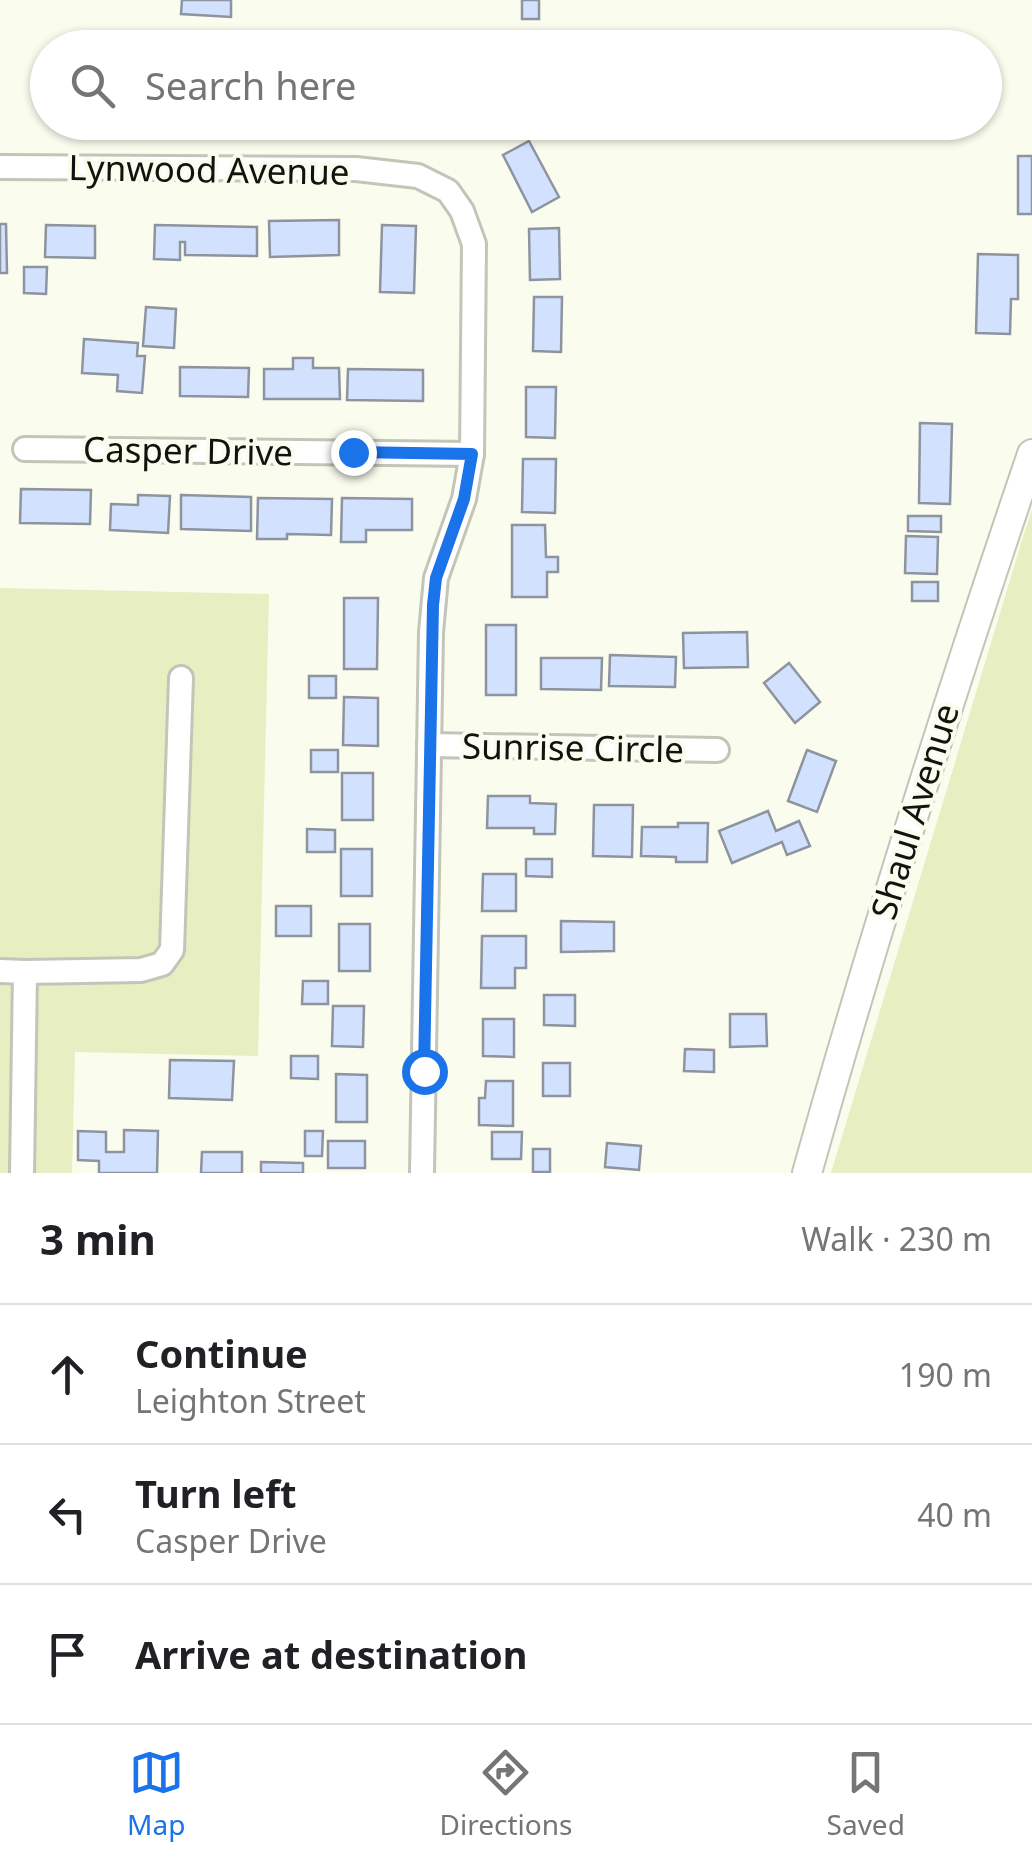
<!DOCTYPE html>
<meta charset="utf-8">
<style>
:root{--surface:#fff;--page:#f6f6f6;--text:#202124;--muted:#757577;--line:#e0e0e0;--accent:#1a73e8}
body{margin:0;font-family:"Noto Sans",sans-serif;background:var(--page);color:var(--text)}
.stop{position:absolute;width:30px;height:30px;margin:-22px;border:8px solid #1a73e8;border-radius:50%;background:#fff}
.stop.end{background:#1a73e8;border-color:#fff;box-shadow:0 2px 10px #0008}
.list{margin:0;padding:0;list-style:none}
h2{display:flex;justify-content:space-between;align-items:center;height:130px;margin:0;padding:0 40px;font-size:42px}
h2 small{font-size:32px;font-weight:400;color:var(--muted)}
.list li{display:grid;grid-template-columns:65px 1fr auto;gap:30px;align-items:center;box-sizing:border-box;height:140px;padding:0 40px;border-top:2px solid var(--line)}
.list b{display:block;font-size:38px;white-space:nowrap}
.list p{margin:0;font-size:32px;white-space:nowrap;color:var(--muted)}
.list em{font-size:32px;font-style:normal;color:var(--muted)}
.icon{flex:none;width:55px;height:55px;fill:none;stroke:currentColor;stroke-width:2;stroke-linecap:round;stroke-linejoin:round}
.map{position:relative;flex:none;width:1032px;height:1173px;overflow:hidden}
.search{position:absolute;background:var(--surface);box-shadow:0 2px 8px #0004;left:30px;right:30px;top:30px;height:110px;display:flex;align-items:center;gap:25px;box-sizing:border-box;padding:0 35px;border-radius:55px;color:var(--muted);font-size:38px}
.sheet{height:550px;background:var(--surface)}
nav{display:flex;justify-content:space-around;align-items:center;box-sizing:border-box;height:140px;border-top:2px solid var(--line);background:var(--surface);font-size:28px;color:var(--muted)}
nav a{display:grid;justify-items:center;gap:5px}
nav .on{color:var(--accent)}
.map>svg:first-child{display:block}
</style>
<div class="map">
<svg width="1032" height="1173" viewBox="0 0 1032 1173">
<rect width="100%" height="100%" fill="#fafcee"/>
<g fill="#e7eec1">
<polygon points="1032,510 1032,1173 831,1173 1023,537"/>
<polygon points="0,588 269,594 258,1056 75,1052 72,1173 0,1173"/>
</g>
<g fill="#d2e2fe" stroke="#8e949f" stroke-width="2.5">
<polygon points="182,0 231,0 231,17 181,14"/>
<rect x="522" y="0" width="17" height="19"/>
<polygon points="529,141 559,197 532,212 503,155"/>
<rect x="1018" y="156" width="14" height="58"/>
<polygon points="339,220 339,255 270,257 269,221"/>
<polygon points="0,224 6,224 7,273 0,273"/>
<polygon points="46,225 95,226 95,258 45,257"/>
<polygon points="155,225 257,227 257,256 185,255 185,242 180,242 180,260 154,259"/>
<polygon points="382,225 416,226 414,293 380,292"/>
<polygon points="559,228 560,279 530,280 529,229"/>
<polygon points="978,254 1018,255 1018,299 1011,299 1010,334 976,333"/>
<polygon points="24,267 47,267 46,294 24,293"/>
<polygon points="534,297 562,297 561,352 533,351"/>
<polygon points="146,307 176,309 174,348 143,346"/>
<polygon points="84,339 138,343 137,356 145,356 142,393 117,391 118,375 82,373"/>
<polygon points="293,358 313,358 313,368 339,368 340,399 264,399 264,369 293,369"/>
<polygon points="180,367 249,368 248,397 180,396"/>
<polygon points="348,369 423,370 423,401 347,400"/>
<polygon points="526,387 556,387 555,438 526,437"/>
<polygon points="920,423 952,424 950,504 919,503"/>
<polygon points="523,459 556,459 555,513 522,512"/>
<polygon points="21,489 91,490 90,524 20,523"/>
<polygon points="138,495 170,496 168,533 110,530 111,504 138,505"/>
<polygon points="181,495 251,497 251,531 181,529"/>
<polygon points="258,498 332,499 331,535 287,534 287,539 257,539"/>
<polygon points="342,498 412,499 412,530 366,530 366,542 341,542"/>
<polygon points="908,516 941,516 941,532 908,531"/>
<polygon points="512,525 545,525 546,557 558,557 558,572 547,572 547,597 512,597"/>
<polygon points="906,536 938,537 937,574 905,573"/>
<rect x="912" y="582" width="26" height="19"/>
<polygon points="344,598 378,598 377,669 344,669"/>
<rect x="486" y="625" width="30" height="70"/>
<polygon points="747,632 748,667 684,668 683,633"/>
<polygon points="610,655 676,657 675,687 609,686"/>
<polygon points="541,658 602,658 601,690 541,689"/>
<polygon points="789,663 820,702 795,723 764,683"/>
<rect x="309" y="676" width="27" height="22"/>
<polygon points="344,697 378,698 378,746 343,745"/>
<rect x="311" y="750" width="27" height="22"/>
<polygon points="807,750 836,761 817,812 788,801"/>
<rect x="342" y="773" width="31" height="47"/>
<polygon points="488,796 530,796 530,803 556,804 555,834 534,834 534,828 487,828"/>
<polygon points="594,805 633,805 632,857 593,856"/>
<polygon points="768,811 776,831 799,821 810,846 787,855 782,842 732,863 719,831"/>
<polygon points="678,823 708,823 707,862 676,862 676,857 641,856 642,827 678,827"/>
<polygon points="307,829 335,830 335,852 307,852"/>
<rect x="341" y="849" width="31" height="47"/>
<polygon points="526,859 552,859 552,877 526,876"/>
<polygon points="483,874 516,874 516,911 482,911"/>
<rect x="276" y="906" width="35" height="30"/>
<polygon points="561,921 614,922 614,951 561,952"/>
<rect x="339" y="924" width="31" height="47"/>
<polygon points="482,936 526,936 526,968 515,968 515,988 481,988"/>
<polygon points="303,981 328,981 328,1004 302,1004"/>
<polygon points="544,995 575,995 575,1026 544,1025"/>
<polygon points="333,1006 364,1006 363,1047 332,1046"/>
<polygon points="730,1014 766,1014 767,1046 730,1047"/>
<polygon points="483,1019 514,1019 514,1057 483,1056"/>
<polygon points="685,1049 714,1050 714,1072 684,1071"/>
<polygon points="291,1056 318,1056 318,1079 291,1078"/>
<polygon points="170,1060 234,1061 232,1100 169,1098"/>
<rect x="543" y="1063" width="27" height="33"/>
<polygon points="336,1074 367,1075 367,1122 336,1122"/>
<polygon points="486,1081 513,1081 513,1126 479,1125 479,1098 485,1098"/>
<polygon points="124,1130 158,1131 157,1173 99,1173 99,1161 78,1160 78,1131 106,1132 106,1152 124,1152"/>
<polygon points="305,1131 323,1131 322,1156 305,1156"/>
<polygon points="492,1132 522,1132 521,1159 492,1159"/>
<rect x="328" y="1141" width="37" height="27"/>
<polygon points="607,1143 641,1146 639,1170 605,1167"/>
<rect x="533" y="1149" width="17" height="23"/>
<polygon points="202,1152 242,1152 242,1173 201,1173"/>
<polygon points="261,1162 303,1163 303,1173 261,1173"/>
</g>
<g fill="none" stroke-linecap="round" stroke-linejoin="round">
<defs>
<g id="minor">
<polyline points="0,167 356,169 418,176 448,191 462,211 474,244 472,454 464,499 436,578 431,632 422,1173"/>
<polyline points="25,449 472,454"/>
<polyline points="429,745 717,750"/>
<polyline points="0,971 25,972 22,1173"/>
<polyline points="25,972 141,970 162,964 172,950 181,678"/>
</g>
<path id="major" d="M807,1173C875,931 951,692 1032,454"/>
</defs>
<use href="#minor" stroke="#c3c5b8" stroke-width="28"/>
<use href="#major" stroke="#c3c5b8" stroke-width="32"/>
<use href="#minor" stroke="#fff" stroke-width="22"/>
<use href="#major" stroke="#fff" stroke-width="28"/>
</g>
<g fill="none" stroke-linecap="round" stroke-linejoin="round">
<polyline stroke="#1a73e8" stroke-width="12" points="353,452 472,454 464,499 436,578 433,605 424,1071"/>
</g>
<g text-anchor="middle" dominant-baseline="central" stroke-width="8" stroke-linejoin="round" paint-order="stroke">
<g font-size="35" fill="#12130f" stroke="#fafcee">
<text transform="translate(209 169) rotate(1)">Lynwood Avenue</text>
<text transform="translate(188 450) rotate(1)">Casper Drive</text>
<text transform="translate(573 747) rotate(1)">Sunrise Circle</text>
<text transform="translate(914 811) rotate(-73)">Shaul Avenue</text>
</g>
</g>
</svg>
<div class="stop" style="left:424px;top:1071px"></div>
<div class="stop end" style="left:353px;top:452px"></div>
<div class="search"><svg class="icon" aria-label="search" viewBox="0 0 24 24"><circle cx="10" cy="10" r="6"/><path d="M15 15l6 6"/></svg>Search here</div>
</div>
<section class="sheet">
<h2>3 min<small>Walk · 230 m</small></h2>
<ul class="list">
<li><svg class="icon" aria-label="ahead" viewBox="0 0 24 24"><path d="M12 20V5M6 11l6-6 6 6"/></svg><div><b>Continue</b><p>Leighton Street</p></div><em>190 m</em></li>
<li><svg class="icon" aria-label="left" viewBox="0 0 24 24"><path d="M17 20v-9H6M10 6l-5 5 5 5"/></svg><div><b>Turn left</b><p>Casper Drive</p></div><em>40 m</em></li>
<li><svg class="icon" aria-label="arrive" viewBox="0 0 24 24"><path d="M6 21V4h12l-3 4 3 4H6"/></svg><div><b>Arrive at destination</b></div></li>
</ul>
</section>
<nav>
<a class="on"><svg class="icon" aria-label="map" viewBox="0 0 24 24"><path d="M3 6l6-2 6 2 6-2v14l-6 2-6-2-6 2zM9 4v14M15 6v14"/></svg>Map</a>
<a><svg class="icon" aria-label="directions" viewBox="0 0 24 24"><path d="M12 3l9 9-9 9-9-9zM9 14v-3h6M13 9l2 2-2 2"/></svg>Directions</a>
<a><svg class="icon" aria-label="saved" viewBox="0 0 24 24"><path d="M7 4h10v16l-5-4-5 4z"/></svg>Saved</a>
</nav>
